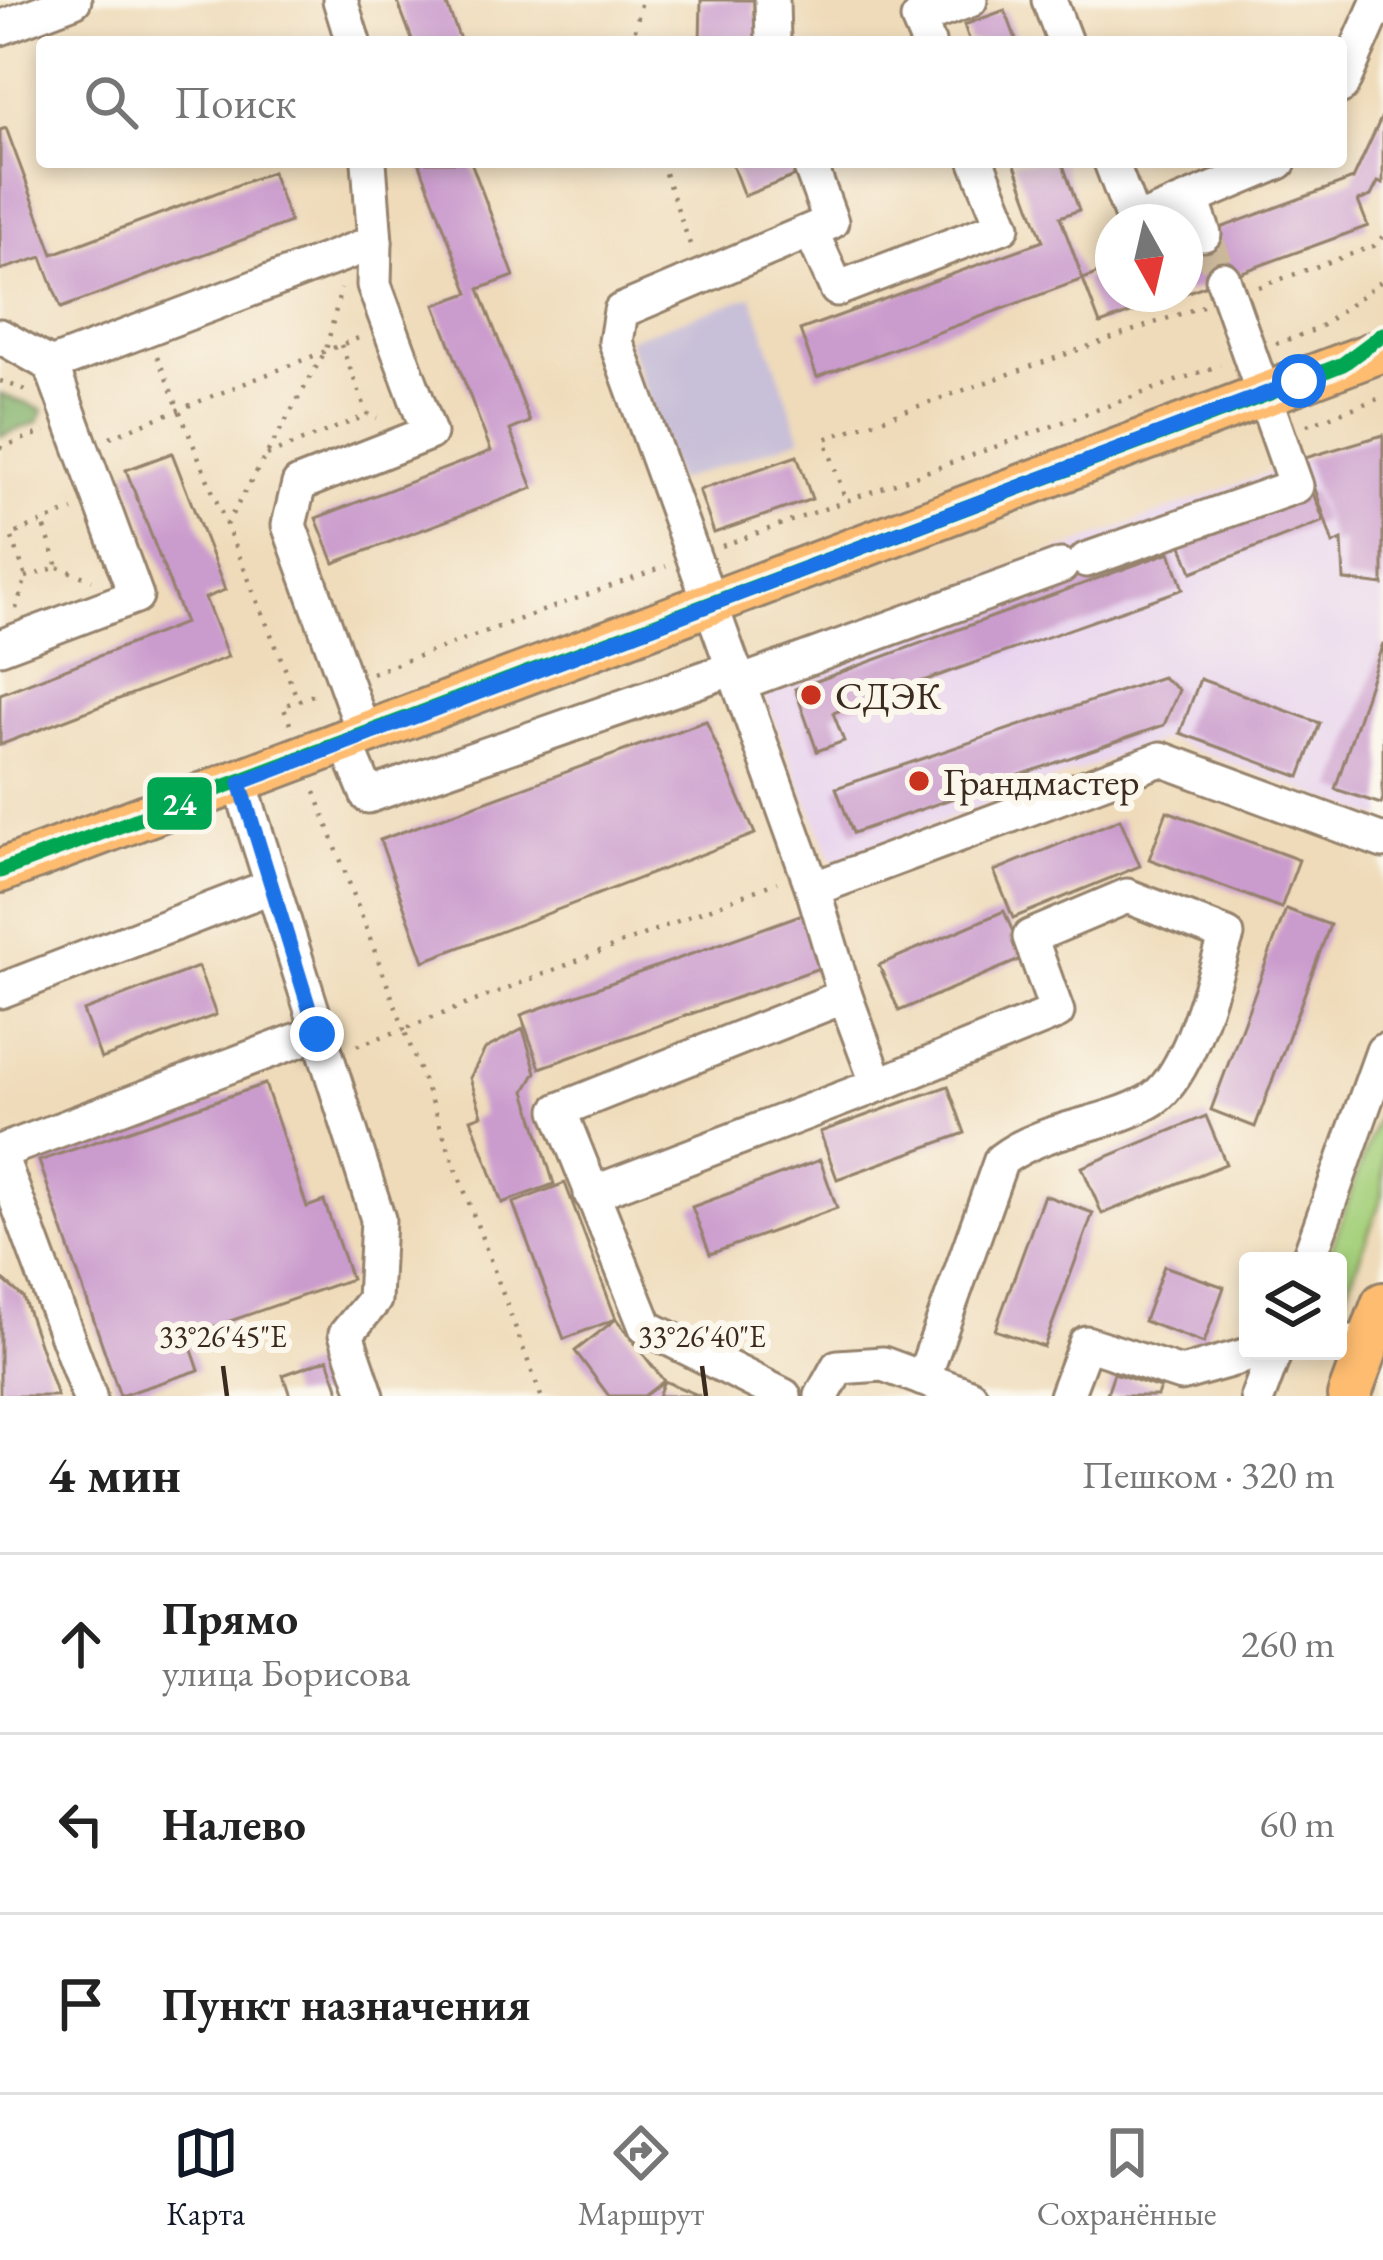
<!DOCTYPE html>
<html lang="ru">
<meta charset="utf-8">
<style>
:root{--surface:#fff;--page:#f6f6f6;--text:#222;--muted:#767676;--line:#e0e0e0;--accent:#111827}
body{margin:0;font-family:"EB Garamond",serif;background:var(--page);color:var(--text)}
.controls{position:absolute;right:36px;bottom:36px;display:grid;overflow:hidden;border-radius:12px;box-shadow:0 6px 18px #0003}
.controls button{width:108px;height:108px;display:grid;place-items:center;padding:0;border:0;border-bottom:3px solid var(--line);background:var(--surface);color:var(--text);font:60px sans-serif}
.compass{position:absolute;left:1095px;top:204px;width:108px;height:108px;border-radius:50%;background:var(--surface);box-shadow:0 6px 18px #0003;rotate:172deg}
.stop{position:absolute;width:36px;height:36px;margin:-27px;border:9px solid #1a73e8;border-radius:50%;background:#fff}
.stop.end{background:#1a73e8;border-color:#fff;box-shadow:0 3px 12px #0008}
.list{margin:0;padding:0;list-style:none}
h2{display:flex;justify-content:space-between;align-items:center;height:156px;margin:0;padding:0 48px;font-size:51px}
h2 small{font-size:39px;font-weight:400;color:var(--muted)}
.list li{display:grid;grid-template-columns:78px 1fr auto;gap:36px;align-items:center;box-sizing:border-box;height:180px;padding:0 48px;border-top:3px solid var(--line)}
.list b{display:block;font-size:45px;white-space:nowrap}
.list p{margin:0;font-size:39px;white-space:nowrap;color:var(--muted)}
.list em{font-size:39px;font-style:normal;color:var(--muted)}
.icon{flex:none;width:66px;height:66px;fill:none;stroke:currentColor;stroke-width:2;stroke-linecap:round;stroke-linejoin:round}
.map{position:relative;flex:none;width:1383px;height:1396px;overflow:hidden}
.search{position:absolute;background:var(--surface);box-shadow:0 6px 18px #0003;left:36px;right:36px;top:36px;height:132px;display:flex;align-items:center;gap:30px;box-sizing:border-box;padding:0 42px;border-radius:12px;color:var(--muted);font-size:45px}
.sheet{height:696px;background:var(--surface)}
nav{display:flex;justify-content:space-around;align-items:center;box-sizing:border-box;height:168px;border-top:3px solid var(--line);background:var(--surface);font-size:33px;color:var(--muted)}
nav a{display:grid;justify-items:center;gap:6px}
nav .on{color:var(--accent)}
.map>svg:first-child{display:block}
</style>
<div class="map">
<svg width="1383" height="1396" viewBox="0 0 1383 1396">
<rect width="100%" height="100%" fill="#fbf7ec"/>
<filter id="ink" filterUnits="userSpaceOnUse"><feTurbulence type="fractalNoise" baseFrequency=".00833" numOctaves="2"/><feDisplacementMap in="SourceGraphic" scale="24" xChannelSelector="R" yChannelSelector="G"/><feConvolveMatrix kernelMatrix="1 2 1 2 8 2 1 2 1" color-interpolation-filters="sRGB"/></filter>
<filter id="wash" filterUnits="userSpaceOnUse"><feTurbulence type="fractalNoise" baseFrequency=".004" numOctaves="4" result="noise"/><feDisplacementMap in="SourceGraphic" scale="48" xChannelSelector="R" yChannelSelector="G"/><feGaussianBlur stdDeviation="2.7" result="paint"/><feColorMatrix in="noise" values="0 0 0 0 0 0 0 0 0 0 0 0 0 0 0 0 0 1.4 0 .05"/><feComposite in="paint" operator="in"/></filter>
<g filter="url(#wash)">
<rect width="100%" height="100%" fill="#efdbba"/>
<polygon fill="#e7d2ef" points="1383,430 1383,819 1165,739 833,862 751,665"/>
<polygon fill="#c8bfd8" points="752,296 801,438 676,481 628,339"/>
<polygon fill="#a5d07c" stroke="#707d4d" stroke-width="3" points="1383,1101 1383,1194 1338,1315 1338,1261 1327,1261"/>
<polygon fill="#84b26c" stroke="#606e45" stroke-width="3" points="0,394 43,410 38,422 0,436"/>
<g id="blocks">
<g fill="#ca9bcd">
<polygon points="397,0 445,0 461,42 413,42"/>
<polygon points="701,0 754,0 754,15 764,15 765,42 700,42"/>
<polygon points="1005,10 1017,42 970,42 964,25"/>
<polygon points="1383,114 1383,184 1378,182 1371,196 1358,201 1368,226 1185,293 1185,241 1353,179"/>
<polygon points="6,128 53,254 272,172 290,222 61,308 42,257 0,270 0,130"/>
<polygon points="419,162 471,162 514,276 479,289 530,422 510,430 533,488 334,563 316,518 491,451 435,305 469,293"/>
<polygon points="731,162 790,162 795,176 744,196"/>
<polygon points="1014,162 1062,162 1079,210 1060,217 1083,279 817,377 800,330 1043,241"/>
<polygon points="1113,267 1113,294 1181,295 1100,324 1083,279"/>
<polygon points="1383,435 1383,585 1344,580 1342,540 1333,544 1305,458"/>
<polygon points="172,453 225,590 205,598 228,657 0,745 0,694 185,623 126,470"/>
<polygon points="797,456 812,499 714,533 699,490"/>
<polygon points="1312,491 1324,521 1192,572 1181,543"/>
<polygon points="1170,552 1183,589 833,713 844,741 817,751 795,689"/>
<polygon points="1383,643 1383,798 1381,804 1335,789"/>
<polygon points="1162,677 1179,690 1164,725 853,833 836,788"/>
<polygon points="1200,679 1320,723 1300,777 1180,733"/>
<polygon points="706,721 755,834 424,961 380,840"/>
<polygon points="1167,811 1299,860 1281,908 1149,859"/>
<polygon points="1120,819 1140,866 1013,918 994,871"/>
<polygon points="1286,909 1330,925 1255,1127 1211,1110"/>
<polygon points="1004,911 1024,958 899,1011 879,965"/>
<polygon points="803,914 822,967 540,1068 521,1015"/>
<polygon points="198,967 216,1015 101,1059 83,1011"/>
<polygon points="523,1029 536,1072 525,1091 554,1184 502,1203 471,1119 482,1115 470,1078 485,1049"/>
<polygon points="265,1084 307,1207 324,1201 351,1279 187,1336 199,1370 120,1396 39,1161"/>
<polygon points="948,1086 965,1133 837,1179 820,1132"/>
<polygon points="1206,1116 1226,1164 1102,1214 1082,1167"/>
<polygon points="820,1160 837,1208 710,1254 692,1207"/>
<polygon points="565,1183 616,1319 564,1339 513,1203"/>
<polygon points="1044,1195 1093,1213 1044,1347 995,1330"/>
<polygon points="1164,1266 1224,1287 1204,1343 1144,1321"/>
<polygon points="0,1277 23,1297 57,1396 0,1396"/>
<polygon points="616,1319 664,1381 644,1396 609,1396 575,1351"/>
<polygon points="328,1359 341,1396 290,1396 283,1375"/>
<polygon points="1114,1373 1160,1388 1157,1396 1106,1396"/>
<polygon points="664,1381 700,1396 658,1396"/>
</g>
</g>
</g>
<g filter="url(#ink)">
<use href="#blocks" fill-opacity="0" stroke="#95826c" stroke-width="3"/>
<g fill="none" stroke-linecap="round" stroke-linejoin="round">
<polyline stroke="#cbb89b" stroke-width="33" stroke-dasharray="33 16" stroke-linecap="butt" points="1204,234 1223,279"/>
<defs>
<g id="minor">
<polyline points="340,0 353,42"/>
<polyline points="772,0 773,42"/>
<polyline points="1049,0 1065,42"/>
<polyline points="0,28 74,0"/>
<polyline points="928,42 918,19 970,0"/>
<polyline points="1341,86 1379,0"/>
<polyline points="1111,162 1134,222"/>
<polyline points="1192,199 1204,234"/>
<polyline points="1136,222 1279,162"/>
<polyline points="811,231 837,289 1003,226 977,162"/>
<polyline points="0,336 51,365 375,242 369,162"/>
<polyline points="1086,560 1296,486 1223,279"/>
<polyline points="0,647 136,596 51,365"/>
<polyline points="740,683 1061,566"/>
<polyline points="365,736 289,525 299,484 429,433 374,285 375,242"/>
<polyline points="346,743 368,796 734,668"/>
<polyline points="240,783 378,1219 374,1300 346,1334 367,1396"/>
<polyline points="813,889 1161,759 1383,841"/>
<polyline points="0,991 272,886"/>
<path d="M845,996L878,1085L1057,1012L1030,937L1127,896L1227,935C1212,979 1190,1080 1148,1102C1099,1128 1049,1125 1001,1160L923,1379"/>
<polyline points="0,1152 317,1033"/>
<polyline points="0,1155 89,1396"/>
<polyline points="591,1194 878,1085"/>
<polyline points="1308,1261 1383,1051"/>
<polyline points="1338,1343 1369,1341"/>
<polyline points="784,1396 646,1327 559,1110 845,996 813,889 616,342 621,311 831,222 809,162"/>
<polyline points="822,1396 838,1367 883,1364 970,1396"/>
<polyline points="1066,1396 1086,1343 1181,1374 1262,1351"/>
<polyline points="1258,1396 1275,1351"/>
</g>
<g id="major">
<polyline points="0,871 1383,350"/>
<polyline points="1349,1396 1383,1304"/>
</g>
</defs>
<use href="#minor" stroke="#95826c" stroke-width="39"/>
<use href="#major" stroke="#95826c" stroke-width="48"/>
<g stroke="#95826c" stroke-width="4.5" stroke-dasharray="3 9" stroke-linecap="butt">
<polyline points="632,42 642,0"/>
<polyline points="661,162 691,247"/>
<polyline points="1259,287 1374,246 1383,236"/>
<polyline points="1203,306 825,439 846,501 1220,365"/>
<polyline points="1276,344 1317,329 1383,280"/>
<polyline points="341,345 368,415 377,418"/>
<polyline points="157,356 298,700"/>
<polyline points="0,381 26,390"/>
<polyline points="1307,425 1383,397"/>
<polyline points="110,437 361,337"/>
<polyline points="0,448 45,431"/>
<polyline points="267,455 368,415"/>
<polyline points="226,525 326,350 341,289"/>
<polyline points="722,546 846,501"/>
<polyline points="58,567 92,580"/>
<polyline points="26,577 58,567 43,522"/>
<polyline points="16,609 26,577 11,535 73,510"/>
<polyline points="372,673 666,566"/>
<polyline points="290,724 283,706 316,694"/>
<polyline points="315,792 404,1029 353,1047"/>
<polyline points="541,1396 404,1029 777,882"/>
</g>
<use href="#minor" stroke="#fff" stroke-width="33"/>
<use href="#major" stroke="#fdbc70" stroke-width="42"/>
<defs>
<polyline id="bus-1" points="0,871 1265,395 1343,364 1383,334"/>
</defs>
<use href="#bus-1" stroke="#fbf7ec" stroke-width="24"/>
<use href="#bus-1" stroke="#00a651" stroke-width="15"/>
</g>
</g>
<g fill="none" stroke-linecap="round" stroke-linejoin="round" filter="url(#ink)">
<polyline stroke="#1a73e8" stroke-width="15" points="317,1034 240,783 1299,381"/>
</g>
<path fill="none" stroke="#3b2a1e" stroke-width="4.5" d="M223,1366L227,1396M702,1366L706,1396"/>
<g fill="#c8321e" stroke="#fbf7ec" stroke-width="4.5">
<circle cx="811" cy="695" r="12"/>
<circle cx="919" cy="781" r="12"/>
</g>
<g text-anchor="middle" dominant-baseline="central" stroke-width="12" stroke-linejoin="round" paint-order="stroke">
<g font-size="39" fill="#3b2a1e" stroke="#fbf7ec" text-anchor="start">
<text x="835" y="695">СДЭК</text>
<text x="943" y="781">Грандмастер</text>
</g>
</g>
<g font-size="30" text-anchor="middle" fill="#3b2a1e" stroke="#fbf7ec" stroke-width="12" stroke-linejoin="round" paint-order="stroke">
<text x="223" y="1347">33°26'45"E</text>
<text x="702" y="1347">33°26'40"E</text>
</g>
<rect stroke="#fbf7ec" stroke-width="4.5" x="145" y="775" width="69" height="57" rx="12" fill="#00a651"/>
<g font-size="33" text-anchor="middle" font-weight="bold" fill="#fff">
<text x="179" y="815">24</text>
</g>
</svg>
<div class="controls">
<button><svg class="icon" aria-label="layers" viewBox="0 0 24 24"><path d="M12 4l9 5-9 5-9-5zM3 14l9 5 9-5"/></svg></button>
</div>
<svg class="compass" viewBox="-18 -18 36 36"><path d="M0-13l5 13h-10z" fill="#e53935"/><path d="M0 13l5-13h-10z" fill="#767676"/></svg>
<div class="stop" style="left:1299px;top:381px"></div>
<div class="stop end" style="left:317px;top:1034px"></div>
<div class="search"><svg class="icon" aria-label="search" viewBox="0 0 24 24"><circle cx="10" cy="10" r="6"/><path d="M15 15l6 6"/></svg>Поиск</div>
</div>
<section class="sheet">
<h2>4 мин<small>Пешком · 320 m</small></h2>
<ul class="list">
<li><svg class="icon" aria-label="ahead" viewBox="0 0 24 24"><path d="M12 20V5M6 11l6-6 6 6"/></svg><div><b>Прямо</b><p>улица Борисова</p></div><em>260 m</em></li>
<li><svg class="icon" aria-label="left" viewBox="0 0 24 24"><path d="M17 20v-9H6M10 6l-5 5 5 5"/></svg><div><b>Налево</b></div><em>60 m</em></li>
<li><svg class="icon" aria-label="arrive" viewBox="0 0 24 24"><path d="M6 21V4h12l-3 4 3 4H6"/></svg><div><b>Пункт назначения</b></div></li>
</ul>
</section>
<nav>
<a class="on"><svg class="icon" aria-label="map" viewBox="0 0 24 24"><path d="M3 6l6-2 6 2 6-2v14l-6 2-6-2-6 2zM9 4v14M15 6v14"/></svg>Карта</a>
<a><svg class="icon" aria-label="directions" viewBox="0 0 24 24"><path d="M12 3l9 9-9 9-9-9zM9 14v-3h6M13 9l2 2-2 2"/></svg>Маршрут</a>
<a><svg class="icon" aria-label="saved" viewBox="0 0 24 24"><path d="M7 4h10v16l-5-4-5 4z"/></svg>Сохранённые</a>
</nav>
